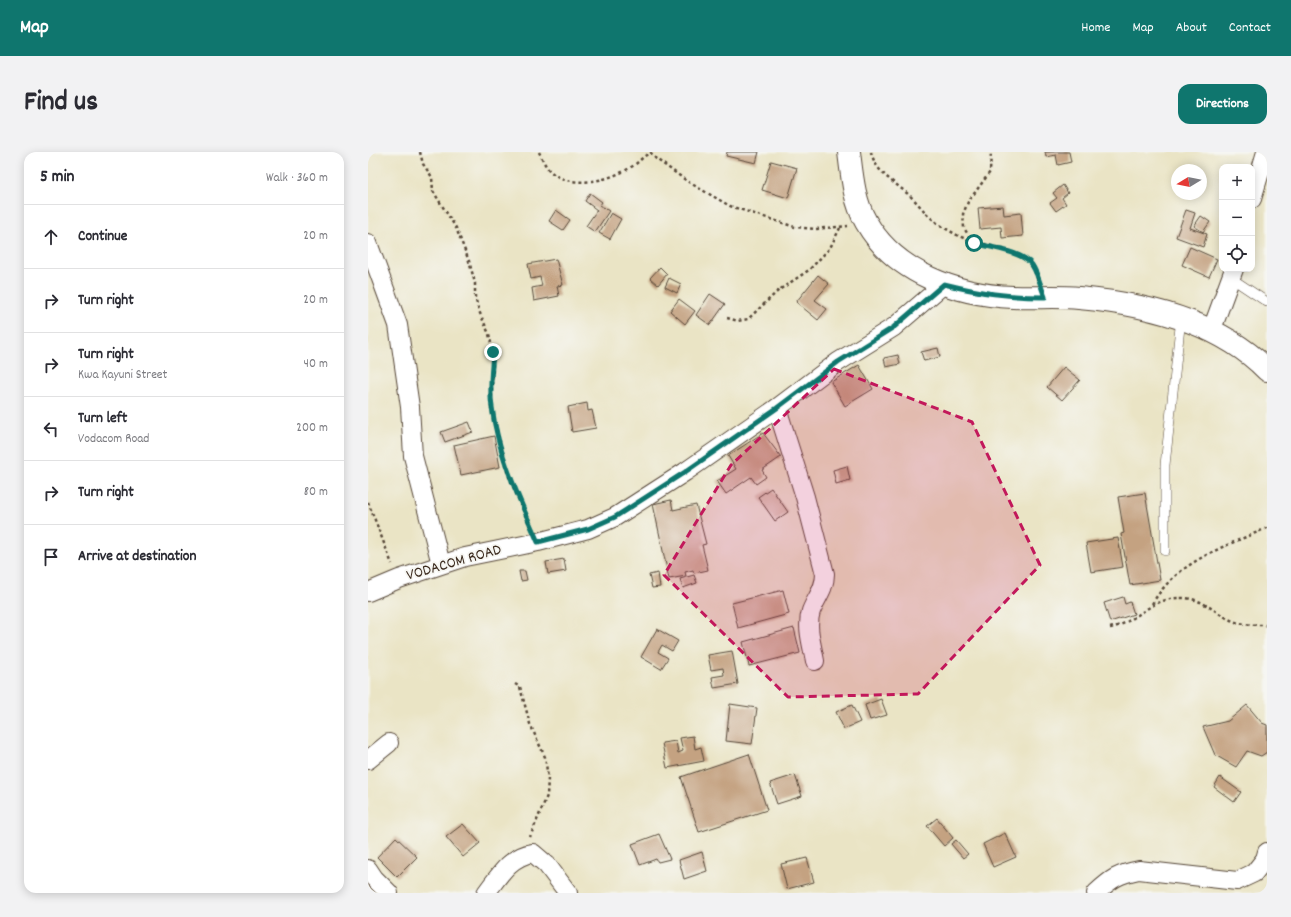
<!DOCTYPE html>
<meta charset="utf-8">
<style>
:root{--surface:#fff;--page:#f2f2f3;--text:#2b2b33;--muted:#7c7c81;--line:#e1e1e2;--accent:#0f766e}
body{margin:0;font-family:Dekko,sans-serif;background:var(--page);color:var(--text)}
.controls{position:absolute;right:12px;top:12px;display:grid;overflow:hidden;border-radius:8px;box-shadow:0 2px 10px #0003}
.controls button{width:36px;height:36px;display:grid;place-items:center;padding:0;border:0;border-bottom:1px solid var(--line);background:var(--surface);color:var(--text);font:20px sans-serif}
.compass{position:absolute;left:803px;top:12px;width:36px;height:36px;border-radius:50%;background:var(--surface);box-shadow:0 2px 10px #0003;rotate:260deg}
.stop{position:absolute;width:12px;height:12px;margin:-9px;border:3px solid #0f766e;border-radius:50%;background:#fff}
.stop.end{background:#0f766e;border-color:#fff;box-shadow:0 1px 4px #0008}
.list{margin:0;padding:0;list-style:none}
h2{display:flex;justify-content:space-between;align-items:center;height:52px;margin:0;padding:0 16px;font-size:17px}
h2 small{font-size:13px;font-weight:400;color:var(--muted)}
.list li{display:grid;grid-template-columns:26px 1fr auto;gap:12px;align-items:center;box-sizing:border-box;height:64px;padding:0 16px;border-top:1px solid var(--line)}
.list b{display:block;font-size:15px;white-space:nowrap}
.list p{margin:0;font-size:13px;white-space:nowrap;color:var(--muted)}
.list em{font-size:13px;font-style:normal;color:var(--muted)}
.icon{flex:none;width:22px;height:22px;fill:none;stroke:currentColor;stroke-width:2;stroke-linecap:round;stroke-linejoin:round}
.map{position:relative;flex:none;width:899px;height:741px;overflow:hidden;border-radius:12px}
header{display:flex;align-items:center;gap:24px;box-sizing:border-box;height:56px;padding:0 20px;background:var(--accent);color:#fff}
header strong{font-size:19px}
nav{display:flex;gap:22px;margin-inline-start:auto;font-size:14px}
.intro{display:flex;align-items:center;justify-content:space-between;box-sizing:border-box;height:96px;padding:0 24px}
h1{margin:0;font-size:28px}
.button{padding:10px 18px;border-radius:12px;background:var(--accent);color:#fff;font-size:14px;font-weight:700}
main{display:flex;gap:24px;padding:0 24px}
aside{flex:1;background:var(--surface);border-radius:12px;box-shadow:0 2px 10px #0003}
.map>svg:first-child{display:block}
</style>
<header>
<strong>Map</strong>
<nav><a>Home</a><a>Map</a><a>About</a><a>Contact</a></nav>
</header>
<div class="intro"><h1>Find us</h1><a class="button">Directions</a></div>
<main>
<aside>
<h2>5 min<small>Walk · 360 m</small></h2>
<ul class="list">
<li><svg class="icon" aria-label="ahead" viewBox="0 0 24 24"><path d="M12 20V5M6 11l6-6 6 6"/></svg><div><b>Continue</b></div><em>20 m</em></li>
<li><svg class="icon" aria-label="right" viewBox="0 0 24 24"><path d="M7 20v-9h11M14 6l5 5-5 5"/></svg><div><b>Turn right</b></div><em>20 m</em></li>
<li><svg class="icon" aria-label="right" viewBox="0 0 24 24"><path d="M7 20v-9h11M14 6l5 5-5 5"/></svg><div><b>Turn right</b><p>Kwa Kayuni Street</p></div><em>40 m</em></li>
<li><svg class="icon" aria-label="left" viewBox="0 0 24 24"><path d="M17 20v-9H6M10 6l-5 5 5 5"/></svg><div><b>Turn left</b><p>Vodacom Road</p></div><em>200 m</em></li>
<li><svg class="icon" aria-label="right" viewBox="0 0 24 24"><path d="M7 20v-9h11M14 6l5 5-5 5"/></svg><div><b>Turn right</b></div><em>80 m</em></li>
<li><svg class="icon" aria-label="arrive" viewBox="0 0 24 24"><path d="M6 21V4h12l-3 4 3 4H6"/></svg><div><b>Arrive at destination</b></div></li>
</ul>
</aside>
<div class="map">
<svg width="899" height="741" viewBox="0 0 899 741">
<rect width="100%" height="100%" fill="#f6f6f2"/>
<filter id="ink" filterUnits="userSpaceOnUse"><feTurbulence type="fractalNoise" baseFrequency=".025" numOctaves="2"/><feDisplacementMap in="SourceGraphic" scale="8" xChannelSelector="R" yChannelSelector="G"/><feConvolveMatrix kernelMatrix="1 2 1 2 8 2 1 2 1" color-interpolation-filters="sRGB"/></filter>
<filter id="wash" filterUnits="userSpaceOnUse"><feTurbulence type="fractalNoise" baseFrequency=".012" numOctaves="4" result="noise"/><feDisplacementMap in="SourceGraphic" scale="16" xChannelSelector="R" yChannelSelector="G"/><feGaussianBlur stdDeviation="0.9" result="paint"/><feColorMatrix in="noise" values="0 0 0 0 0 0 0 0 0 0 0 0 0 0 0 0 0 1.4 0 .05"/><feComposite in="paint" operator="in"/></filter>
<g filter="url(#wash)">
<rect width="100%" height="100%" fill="#eae4c5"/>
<g id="blocks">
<g fill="#c4a281">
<polygon points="359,0 391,0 388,11 358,4"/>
<polygon points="677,0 701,0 703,10 690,13 688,3 678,5"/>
<polygon points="403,9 429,16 420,46 394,38"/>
<polygon points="695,33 700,41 694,46 698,52 688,59 682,51 689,46 685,41"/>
<polygon points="222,41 234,50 232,53 241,59 227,80 218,74 229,58 217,49"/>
<polygon points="635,54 636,63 653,61 655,84 634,86 633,75 612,77 610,56"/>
<polygon points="188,58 202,68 195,78 181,69"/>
<polygon points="818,58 827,61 822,76 839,82 835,95 808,85"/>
<polygon points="243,61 253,67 242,87 231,81"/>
<polygon points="833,64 842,70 835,80 826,74"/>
<polygon points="822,95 849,107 841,125 814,113"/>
<polygon points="188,107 195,133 189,134 191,144 166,149 164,136 174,134 172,125 163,127 160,112"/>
<polygon points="292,115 299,122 290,133 282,126"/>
<polygon points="450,123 461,132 447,148 459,157 450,168 428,150"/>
<polygon points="301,126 313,132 309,141 297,135"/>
<polygon points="342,142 357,152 342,173 328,163"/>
<polygon points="311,147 327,159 317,172 302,159"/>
<polygon points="570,196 572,205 556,209 553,200"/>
<polygon points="530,203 532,212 518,215 516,206"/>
<polygon points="491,213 505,237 477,254 463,230"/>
<polygon points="696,215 712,228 694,248 679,235"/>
<polygon points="219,251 220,259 224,258 228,276 204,280 200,255"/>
<polygon points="101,270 105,280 77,290 73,280"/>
<polygon points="395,281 413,305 394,318 398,325 388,332 383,325 358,342 349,329 368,317 360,304"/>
<polygon points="126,284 132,315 93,323 86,293"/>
<polygon points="479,314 482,328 468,332 465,318"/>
<polygon points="403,336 420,360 407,369 390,345"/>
<polygon points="777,341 792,428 762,433 753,382 756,381 750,345"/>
<polygon points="303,348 305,358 328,353 338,392 334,393 340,418 326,421 325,418 317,420 318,424 301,427 285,352"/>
<polygon points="750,386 755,415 723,420 718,391"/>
<polygon points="196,407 198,419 180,422 178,410"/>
<polygon points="151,419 157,419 159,428 153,429"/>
<polygon points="290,421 292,435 284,436 281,423"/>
<polygon points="326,423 329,431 315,436 312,427"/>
<polygon points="415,438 421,462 370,476 364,451"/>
<polygon points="755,445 757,452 762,450 766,462 742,470 736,451"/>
<polygon points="426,476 432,501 381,514 375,490"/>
<polygon points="289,477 310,489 304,499 294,493 290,500 300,506 293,517 273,505"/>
<polygon points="364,499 370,532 346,536 344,525 356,523 355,516 343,518 340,503"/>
<polygon points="513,547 519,563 502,568 497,553"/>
<polygon points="362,552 389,556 384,592 358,589"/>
<polygon points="484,553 492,570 476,577 468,560"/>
<polygon points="879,553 894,571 899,573 899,600 893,604 879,599 868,615 847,603 835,575 860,569"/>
<polygon points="325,584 327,597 333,595 336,609 299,616 294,591 308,589 310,601 315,599 312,586"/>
<polygon points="381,602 399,658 331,680 313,625"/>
<polygon points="427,623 434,644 409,652 402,631"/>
<polygon points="852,625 873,640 866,650 846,635"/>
<polygon points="569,666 585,686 576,694 559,674"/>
<polygon points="95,672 112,691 95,705 78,685"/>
<polygon points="637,681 648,705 625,715 615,692"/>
<polygon points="291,682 302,707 290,710 288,707 272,713 264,692"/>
<polygon points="28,685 49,705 29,725 9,705"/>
<polygon points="588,688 600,702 595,706 583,692"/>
<polygon points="334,700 339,719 316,727 311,708"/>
<polygon points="439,706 446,730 419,737 413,712"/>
</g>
</g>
</g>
<g filter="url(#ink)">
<use href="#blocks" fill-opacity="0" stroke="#554637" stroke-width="1"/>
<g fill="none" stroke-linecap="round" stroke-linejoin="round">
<defs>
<g id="lane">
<polyline points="863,126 899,150"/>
<polyline points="797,399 797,313 813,166"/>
</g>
<g id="street">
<polyline points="884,47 898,0"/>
<polyline points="0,91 30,173 42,255 45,304 73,412"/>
<polyline points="844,177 866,117"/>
<path d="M409,256L437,345L457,422C457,437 448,446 443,459C438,475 444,493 447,509"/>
<polyline points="0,440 31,427 97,405 170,390 220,377 247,365 317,320 409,256 470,210 526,175 576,132"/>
<polyline points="0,608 21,591"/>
<polyline points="0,717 6,726 21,741"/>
<path d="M118,741C131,724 142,704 165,701L179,713L200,741"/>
<path d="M728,741C743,727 750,722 771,718L869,729L886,721L897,707L899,700"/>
</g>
<path id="secondary" d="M481,0C484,24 486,49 498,70C527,121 589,143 645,145C667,146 689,144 711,146C778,152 851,169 899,218"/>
</defs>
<use href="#lane" stroke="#554637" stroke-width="10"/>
<use href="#street" stroke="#554637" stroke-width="20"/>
<use href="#secondary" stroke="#554637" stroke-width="24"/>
<g stroke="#554637" stroke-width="2.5" stroke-dasharray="3 3" stroke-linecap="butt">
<polyline points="52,0 55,12 64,25 65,39 88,76 101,109 107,131 107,145 111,159 121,182 125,200 123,254 129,281 141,324 163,375"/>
<path d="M171,0C174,6 177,14 182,19C202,38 242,29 263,15C271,11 275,3 283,1L288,7L322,31L362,54L427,75L447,77L480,74"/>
<path d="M503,0C508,21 525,29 540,42C548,49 554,57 561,64C569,72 580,78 589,83C607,93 655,98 664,113C667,118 668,123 670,128"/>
<polyline points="605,91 596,76 595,62 600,50 622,20 623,0"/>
<polyline points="359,166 370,169 380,167 411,138 441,118 462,96 472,76"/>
<polyline points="0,350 24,412"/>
<path d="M784,452C809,409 856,395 899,376"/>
<path d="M742,476C771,470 781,445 815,446C835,446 848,462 865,469C875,473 888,473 899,473"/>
<polyline points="147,532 152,535 162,572 177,605 180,626 179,644 162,685"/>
</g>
<use href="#lane" stroke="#fff" stroke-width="9"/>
<use href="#street" stroke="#fff" stroke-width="18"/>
<use href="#secondary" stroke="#fff" stroke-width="22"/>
</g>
</g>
<g fill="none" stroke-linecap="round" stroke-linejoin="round" filter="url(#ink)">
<path stroke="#0f766e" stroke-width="5" d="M125,200C124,218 121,237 124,255C130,303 151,346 170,390L220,377L247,365L317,320L409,256L470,210L526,175L576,132C612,141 640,145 677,145C673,135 670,122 664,113C655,100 621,95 606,91"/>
</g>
<path fill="#c2185b" fill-opacity="0.2" stroke="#c2185b" stroke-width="3" stroke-dasharray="8 5" stroke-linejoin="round" d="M466,217L604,270L672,413L550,542L420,545L296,423L363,313Z"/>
<g text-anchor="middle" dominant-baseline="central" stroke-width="3.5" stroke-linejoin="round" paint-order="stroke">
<g font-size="16" fill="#3b2a1e" stroke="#f6f6f2">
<text transform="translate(86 411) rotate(-16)">VODACOM ROAD</text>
</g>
</g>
</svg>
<div class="controls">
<button>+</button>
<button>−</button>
<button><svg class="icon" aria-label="locate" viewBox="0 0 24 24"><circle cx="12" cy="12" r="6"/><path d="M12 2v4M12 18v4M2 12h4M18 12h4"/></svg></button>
</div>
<svg class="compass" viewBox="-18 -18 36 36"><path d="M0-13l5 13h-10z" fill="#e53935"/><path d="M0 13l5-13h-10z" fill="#7c7c81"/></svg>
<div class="stop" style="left:606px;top:91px"></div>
<div class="stop end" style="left:125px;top:200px"></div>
</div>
</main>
